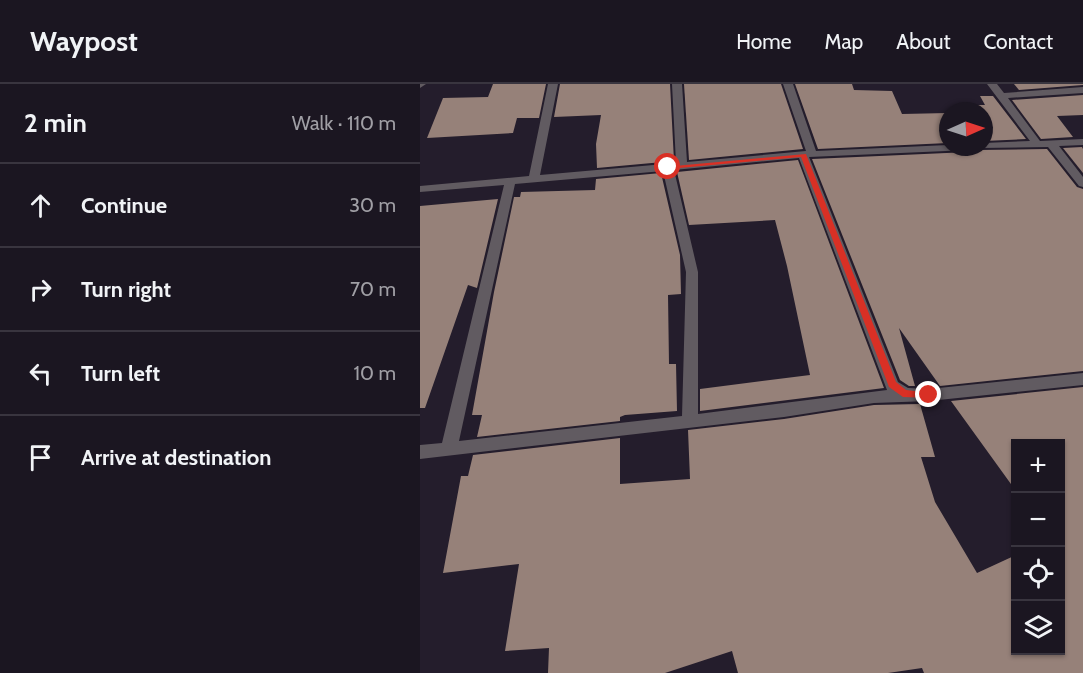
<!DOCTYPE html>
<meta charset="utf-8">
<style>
:root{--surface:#1b1621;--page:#28232e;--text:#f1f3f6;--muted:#a09fa5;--line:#39353f}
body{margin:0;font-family:Cabin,sans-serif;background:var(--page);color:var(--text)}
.controls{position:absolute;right:18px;bottom:18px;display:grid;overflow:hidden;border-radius:0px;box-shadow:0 2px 4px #0004}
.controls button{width:54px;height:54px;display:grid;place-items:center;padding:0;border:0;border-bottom:2px solid var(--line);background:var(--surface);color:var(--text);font:30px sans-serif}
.compass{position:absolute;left:519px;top:18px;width:54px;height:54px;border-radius:50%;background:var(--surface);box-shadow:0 2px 4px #0004;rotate:87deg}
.stop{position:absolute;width:18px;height:18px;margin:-14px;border:4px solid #d93025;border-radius:50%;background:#fff}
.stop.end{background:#d93025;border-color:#fff;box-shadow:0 2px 6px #0008}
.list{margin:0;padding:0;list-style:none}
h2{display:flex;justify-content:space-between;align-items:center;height:78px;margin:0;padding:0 24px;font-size:26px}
h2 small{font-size:20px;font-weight:400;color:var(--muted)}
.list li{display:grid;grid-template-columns:39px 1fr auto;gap:18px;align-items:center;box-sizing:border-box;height:84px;padding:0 24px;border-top:2px solid var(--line)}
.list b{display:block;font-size:22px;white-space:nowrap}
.list em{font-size:20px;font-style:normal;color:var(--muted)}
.icon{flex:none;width:33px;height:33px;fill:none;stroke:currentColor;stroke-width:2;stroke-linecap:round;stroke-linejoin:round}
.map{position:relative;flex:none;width:663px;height:589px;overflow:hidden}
header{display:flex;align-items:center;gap:36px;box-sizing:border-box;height:84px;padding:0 30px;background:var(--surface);border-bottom:2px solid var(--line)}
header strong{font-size:28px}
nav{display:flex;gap:33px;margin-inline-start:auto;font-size:21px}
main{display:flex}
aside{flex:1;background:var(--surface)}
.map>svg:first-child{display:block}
</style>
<header>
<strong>Waypost</strong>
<nav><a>Home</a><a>Map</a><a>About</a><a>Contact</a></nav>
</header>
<main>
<aside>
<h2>2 min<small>Walk · 110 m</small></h2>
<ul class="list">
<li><svg class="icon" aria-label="ahead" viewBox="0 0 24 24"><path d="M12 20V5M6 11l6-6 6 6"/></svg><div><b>Continue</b></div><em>30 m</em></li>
<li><svg class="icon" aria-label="right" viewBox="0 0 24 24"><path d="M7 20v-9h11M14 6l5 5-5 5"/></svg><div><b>Turn right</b></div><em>70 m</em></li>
<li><svg class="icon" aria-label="left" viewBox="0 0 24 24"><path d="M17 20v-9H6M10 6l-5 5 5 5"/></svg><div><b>Turn left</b></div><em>10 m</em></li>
<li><svg class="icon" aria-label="arrive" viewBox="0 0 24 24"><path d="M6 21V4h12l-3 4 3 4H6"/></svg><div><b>Arrive at destination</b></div></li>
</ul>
</aside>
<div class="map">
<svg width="663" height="589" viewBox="0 0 663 589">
<rect width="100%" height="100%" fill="#241d2c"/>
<g fill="#968179">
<polygon points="73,0 126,0 119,34 97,34 93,49 7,54 23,14 68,13"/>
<polygon points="140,0 250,0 254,77 177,84 176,60 181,31 134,33"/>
<polygon points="264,0 361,0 383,65 269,76"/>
<polygon points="375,0 432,0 434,6 472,7 482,30 528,29 528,59 398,65"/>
<polygon points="594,0 663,0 663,1 599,6"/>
<polygon points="663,11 663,31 637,32 653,53 621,55 592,16"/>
<polygon points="560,12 573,12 606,55 564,57 564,27 560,27 556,21 565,21"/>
<polygon points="556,63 560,66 627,65 657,103 663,105 663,287 520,302 479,244 495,302 489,302 480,296 392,75 549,68"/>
<polygon points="662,63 663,65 663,89 643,64"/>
<polygon points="378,76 464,304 280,327 280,305 390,291 367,182 355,136 269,141 257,88"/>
<polygon points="241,89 260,171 261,210 248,211 249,280 256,280 257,327 205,331 200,333 200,337 57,353 62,331 52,331 74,208 94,113 100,113 101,108 175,106 176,95"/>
<polygon points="78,115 57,204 48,201 5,324 0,324 0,122"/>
<polygon points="663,303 663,589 504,589 502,584 468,589 318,589 312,567 245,589 128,589 129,564 85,567 99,480 23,489 41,392 48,392 53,371 200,354 200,400 270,395 268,346 364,335 454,321 500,320 515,373 501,373 515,418 557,489 596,471 596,567 640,567 640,360 596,360 596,407 531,317"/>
</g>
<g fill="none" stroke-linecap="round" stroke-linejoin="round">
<g fill="#615b61" fill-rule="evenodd">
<polygon points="0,0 6,0 0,4"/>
<path d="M128,0H138L120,91L256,79L252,0H262L267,78L386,67L363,0H373L396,67L528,61V63H554L549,66L389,73L478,298L488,304L509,305L663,289V301L509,317L454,319L364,333L0,375V361L22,359L84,101L0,108V102L109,92ZM379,74L467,306L278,330V188L254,86ZM243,87L266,188L262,332L39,357L95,100Z"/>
<polygon points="567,0 577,0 584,9 663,3 663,9 588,14 620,57 663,55 663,61 639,62 663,93 663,103 659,102 628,63 560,64 564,63 564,59 610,57"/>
</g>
</g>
<polygon fill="#d93025" points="386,70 476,298 486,306 512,309 512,314 483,313 469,303 381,73 248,85 244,83"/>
</svg>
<div class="controls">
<button>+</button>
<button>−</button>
<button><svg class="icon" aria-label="locate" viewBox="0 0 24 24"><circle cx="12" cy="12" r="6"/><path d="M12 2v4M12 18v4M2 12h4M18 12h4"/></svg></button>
<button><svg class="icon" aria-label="layers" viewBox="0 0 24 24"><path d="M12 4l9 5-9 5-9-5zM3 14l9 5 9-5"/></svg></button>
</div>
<svg class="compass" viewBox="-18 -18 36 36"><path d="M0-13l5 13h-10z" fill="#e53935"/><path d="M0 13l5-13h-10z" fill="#a09fa5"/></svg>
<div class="stop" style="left:248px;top:83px"></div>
<div class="stop end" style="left:509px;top:311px"></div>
</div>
</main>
